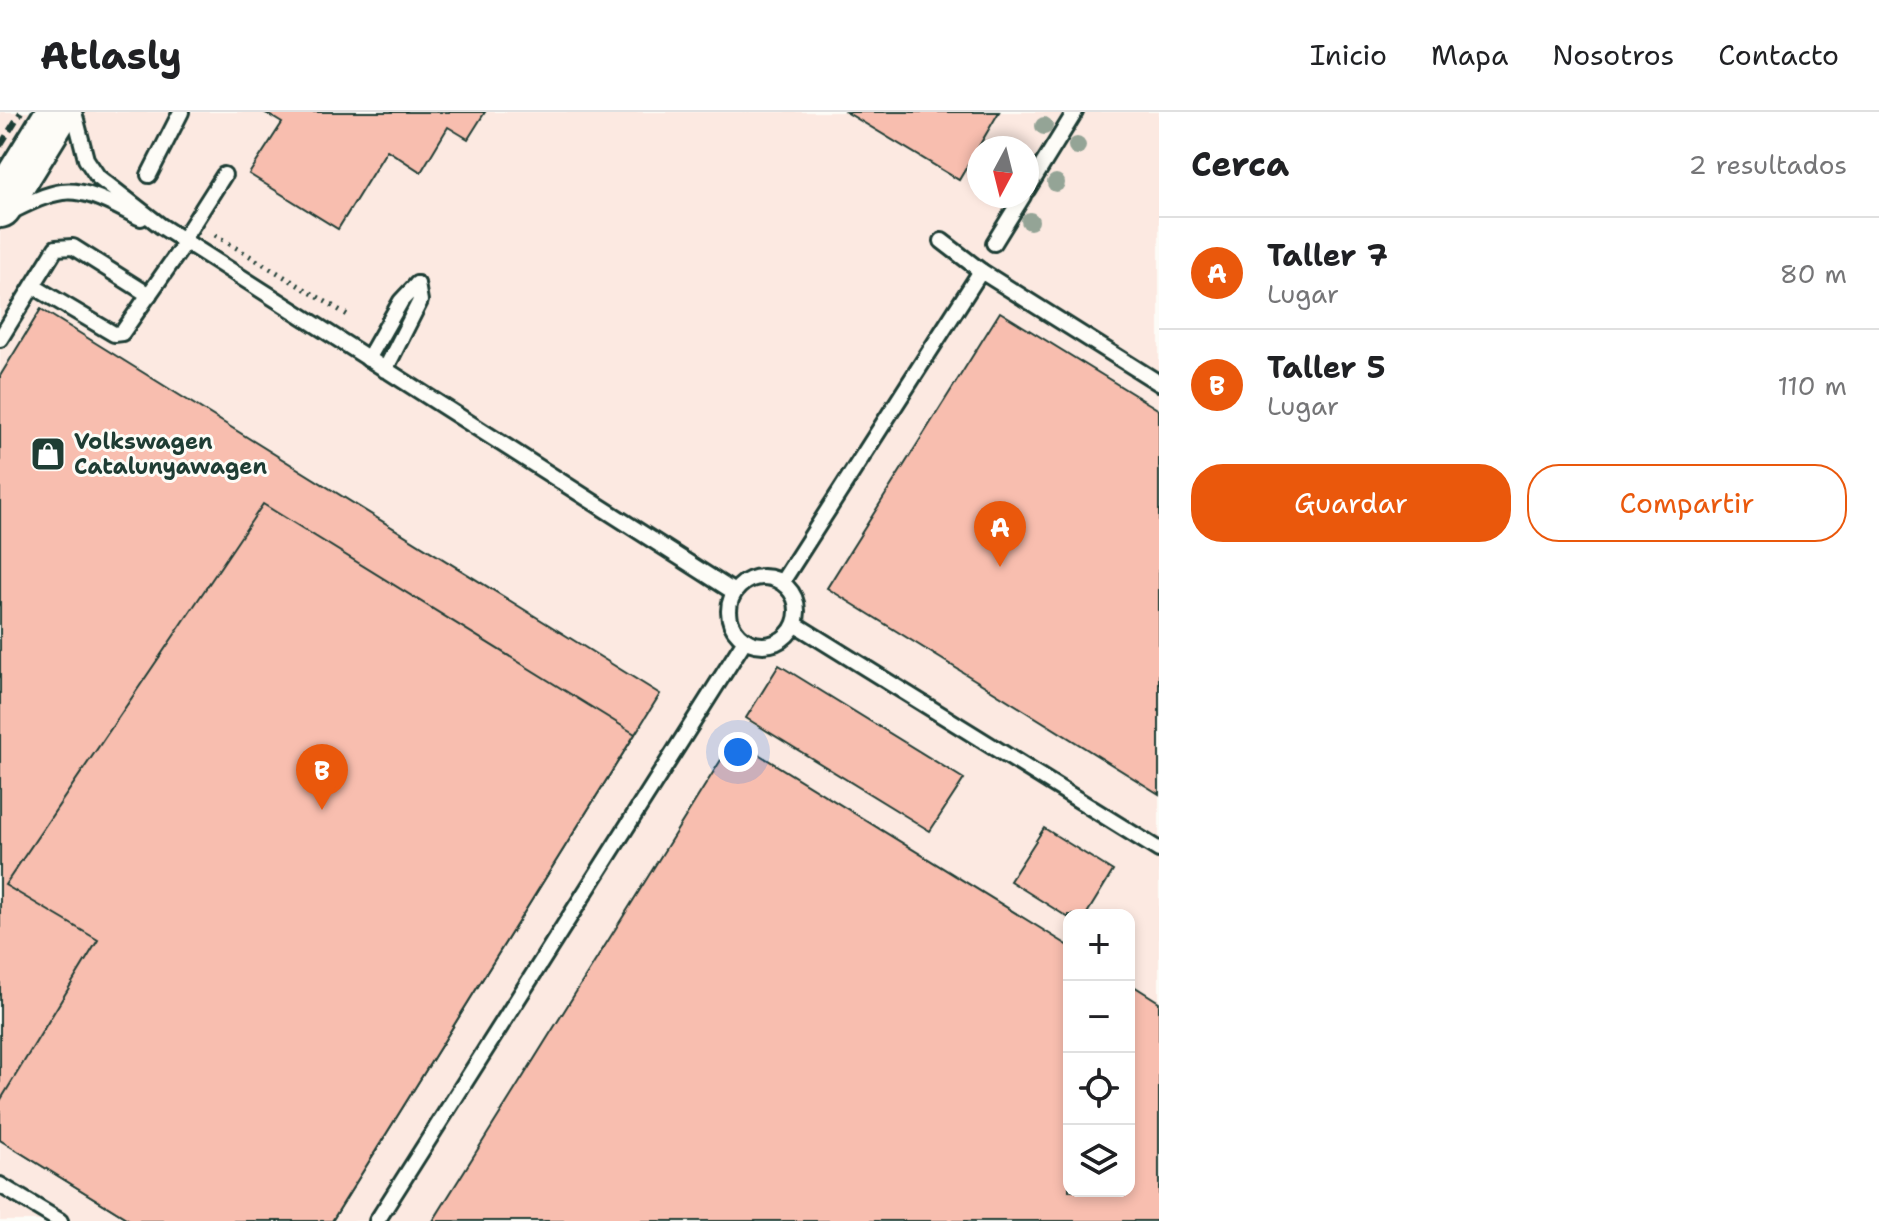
<!DOCTYPE html>
<html lang="es">
<meta charset="utf-8">
<style>
:root{--surface:#fff;--page:#f6f6f6;--text:#202124;--muted:#757577;--line:#e0e0e0;--accent:#ea580c}
body{margin:0;font-family:"Shantell Sans",sans-serif;background:var(--page);color:var(--text)}
.controls{position:absolute;right:24px;bottom:24px;display:grid;overflow:hidden;border-radius:16px;box-shadow:0 4px 12px #0003}
.controls button{width:72px;height:72px;display:grid;place-items:center;padding:0;border:0;border-bottom:2px solid var(--line);background:var(--surface);color:var(--text);font:40px sans-serif}
.compass{position:absolute;left:967px;top:24px;width:72px;height:72px;border-radius:50%;background:var(--surface);box-shadow:0 4px 12px #0003;rotate:187deg}
.you{position:absolute;left:738px;top:640px;width:28px;height:28px;margin:-20px;border:6px solid #fff;border-radius:50%;background:#1a73e8;box-shadow:0 0 0 12px #1a73e833}
.badge{display:grid;place-items:center;width:52px;height:52px;border-radius:50%;background:var(--accent);color:#fff;font-size:26px;font-weight:700}
.pin{position:absolute;translate:-50% -66px;filter:drop-shadow(0 2px 4px #0008)}
.pin::after{content:'';position:absolute;top:42px;width:28px;height:24px;background:inherit;clip-path:polygon(0 0,100% 0,50% 100%)}
.list{margin:0;padding:0;list-style:none}
h2{display:flex;justify-content:space-between;align-items:center;height:104px;margin:0;padding:0 32px;font-size:34px}
h2 small{font-size:26px;font-weight:400;color:var(--muted)}
.list li{display:grid;grid-template-columns:52px 1fr auto;gap:24px;align-items:center;box-sizing:border-box;height:112px;padding:0 32px;border-top:2px solid var(--line)}
.list b{display:block;font-size:30px;white-space:nowrap}
.list p{margin:0;font-size:26px;white-space:nowrap;color:var(--muted)}
.list em{font-size:26px;font-style:normal;color:var(--muted)}
.actions{display:flex;gap:16px;padding:24px 32px}
.actions a{flex:1;padding:18px 0;border:2px solid var(--accent);border-radius:32px;text-align:center;font-size:28px;color:var(--accent)}
.actions .main{background:var(--accent);color:#fff}
.icon{flex:none;width:44px;height:44px;fill:none;stroke:currentColor;stroke-width:2;stroke-linecap:round;stroke-linejoin:round}
.map{position:relative;flex:none;width:1159px;height:1109px;overflow:hidden}
header{display:flex;align-items:center;gap:48px;box-sizing:border-box;height:112px;padding:0 40px;background:var(--surface);border-bottom:2px solid var(--line)}
header strong{font-size:38px}
nav{display:flex;gap:44px;margin-inline-start:auto;font-size:28px}
main{display:flex}
aside{flex:1;background:var(--surface)}
.map>svg:first-child{display:block}
</style>
<header>
<strong>Atlasly</strong>
<nav><a>Inicio</a><a>Mapa</a><a>Nosotros</a><a>Contacto</a></nav>
</header>
<main>
<div class="map">
<svg width="1159" height="1109" viewBox="0 0 1159 1109">
<rect width="100%" height="100%" fill="#fdfcf7"/>
<filter id="ink" filterUnits="userSpaceOnUse"><feTurbulence type="fractalNoise" baseFrequency=".0125" numOctaves="2"/><feDisplacementMap in="SourceGraphic" scale="16" xChannelSelector="R" yChannelSelector="G"/><feConvolveMatrix kernelMatrix="1 2 1 2 8 2 1 2 1" color-interpolation-filters="sRGB"/></filter>
<g filter="url(#ink)">
<path fill="#fce9e1" fill-rule="evenodd" d="M0,0H1159V1109H0ZM979,36H1027V84H979ZM1069,803H1129V1079H1069Z"/>
<g fill="#f8beaf" stroke="#1f3d34" stroke-width="2">
<polygon points="264,0 485,0 468,27 448,15 421,60 387,38 338,117 249,62 282,11"/>
<polygon points="846,0 999,0 959,68"/>
<polygon points="41,197 660,582 332,1109 131,1109 0,1028 0,264"/>
<polygon points="1000,200 1159,298 1159,682 827,476"/>
<polygon points="263,392 635,622 332,1109 131,1109 0,1028 0,989 98,828 5,773"/>
<polygon points="779,553 964,667 930,719 746,606"/>
<polygon points="734,627 1069,834 1069,1079 1129,1079 1129,871 1159,890 1159,1109 433,1109"/>
<polygon points="1044,716 1113,759 1086,803 1069,803 1069,806 1010,769"/>
</g>
<g fill="none" stroke-linecap="round" stroke-linejoin="round">
<defs>
<g id="lane">
<polyline points="74,0 86,47 98,65 161,114 734,480"/>
<polyline points="149,63 181,0"/>
<polyline points="1027,78 1075,0"/>
<path d="M8,101C25,93 43,83 62,80C88,76 119,96 141,106"/>
<polyline points="182,129 224,63"/>
<polyline points="942,129 981,159"/>
<polyline points="994,131 1023,84"/>
<polyline points="33,174 114,222 122,221 185,131"/>
<polyline points="0,227 56,136 73,135 149,183"/>
<polyline points="368,247 401,189 417,172"/>
<polyline points="385,258 420,189 417,172"/>
<circle cx="763" cy="499" r="34"/>
<polyline points="782,470 981,159 1159,271"/>
<polyline points="795,512 1159,738"/>
<polyline points="0,1073 60,1109"/>
<polyline points="377,1109 745,528"/>
</g>
<polyline id="secondary" points="0,94 58,0"/>
</defs>
<use href="#lane" stroke="#1f3d34" stroke-width="20"/>
<use href="#secondary" stroke="#1f3d34" stroke-width="48"/>
<polyline stroke="#1f3d34" stroke-width="5" stroke-dasharray="2 6" stroke-linecap="butt" points="215,123 351,205"/>
<use href="#lane" stroke="#fdfcf7" stroke-width="14"/>
<use href="#secondary" stroke="#fdfcf7" stroke-width="42"/>
<polyline stroke="#1f3d34" stroke-width="6" stroke-dasharray="12 6" stroke-linecap="butt" points="0,34 21,0"/>
</g>
<g fill="#94a496">
<circle cx="1044" cy="14" r="9"/>
<circle cx="1077" cy="34" r="9"/>
<circle cx="1056" cy="71" r="9"/>
<circle cx="1030" cy="109" r="9"/>
</g>
</g>
<defs>
<symbol id="shop-square" viewBox="-11 -11 22 22"><rect x="-9" y="-9" width="18" height="18" rx="4" fill="#1f3d34" stroke="#fdfcf7"/><path d="M-5-2.5h2.3a2.7 3.5 0 0 1 5.4 0H5L5.5 6h-11ZM-1.5-2.5h3a1.5 2.3 0 0 0-3 0Z" fill="#fff"/></symbol>
</defs>
<g fill-rule="evenodd">
<use href="#shop-square" x="28" y="322" width="40" height="40"/>
</g>
<g text-anchor="middle" dominant-baseline="central" stroke-width="6" stroke-linejoin="round" paint-order="stroke">
<g font-size="22" font-weight="bold" fill="#1f3d34" stroke="#fdfcf7" text-anchor="start">
<text x="74" y="329">Volkswagen<tspan x="74" dy="25">Catalunyawagen</tspan></text>
</g>
</g>
</svg>
<div class="controls">
<button>+</button>
<button>−</button>
<button><svg class="icon" aria-label="locate" viewBox="0 0 24 24"><circle cx="12" cy="12" r="6"/><path d="M12 2v4M12 18v4M2 12h4M18 12h4"/></svg></button>
<button><svg class="icon" aria-label="layers" viewBox="0 0 24 24"><path d="M12 4l9 5-9 5-9-5zM3 14l9 5 9-5"/></svg></button>
</div>
<svg class="compass" viewBox="-18 -18 36 36"><path d="M0-13l5 13h-10z" fill="#e53935"/><path d="M0 13l5-13h-10z" fill="#757577"/></svg>
<div class="you"></div>
<div class="pin badge" style="left:1000px;top:455px">A</div>
<div class="pin badge" style="left:322px;top:698px">B</div>
</div>
<aside>
<h2>Cerca<small>2 resultados</small></h2>
<ul class="list">
<li><span class="badge">A</span><div><b>Taller 7</b><p>Lugar</p></div><em>80 m</em></li>
<li><span class="badge">B</span><div><b>Taller 5</b><p>Lugar</p></div><em>110 m</em></li>
</ul>
<div class="actions"><a class="main">Guardar</a><a>Compartir</a></div>
</aside>
</main>
